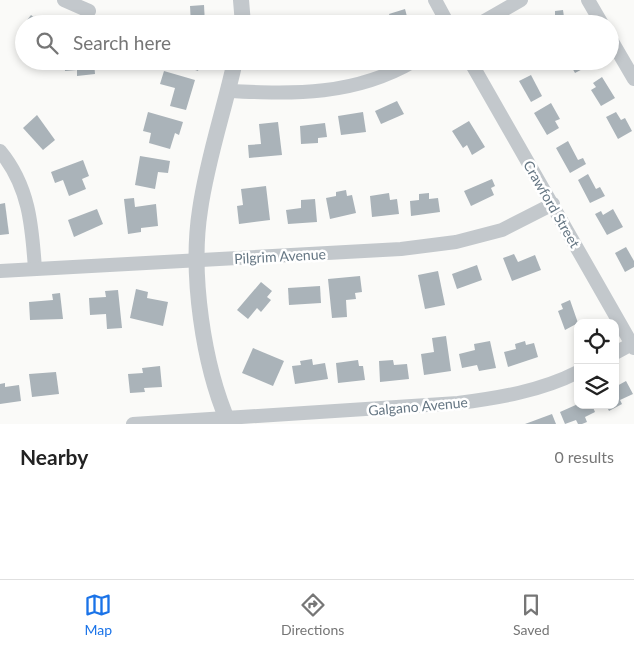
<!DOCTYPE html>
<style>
:root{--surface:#fff;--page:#f2f2f2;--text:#222;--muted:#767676;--line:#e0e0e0;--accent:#1a73e8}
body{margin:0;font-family:Lato,sans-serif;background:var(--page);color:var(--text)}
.controls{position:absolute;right:15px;bottom:15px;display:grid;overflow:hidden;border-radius:10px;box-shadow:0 2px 8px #0003}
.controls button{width:45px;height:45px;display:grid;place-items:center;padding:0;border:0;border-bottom:1px solid var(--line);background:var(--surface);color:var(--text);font:25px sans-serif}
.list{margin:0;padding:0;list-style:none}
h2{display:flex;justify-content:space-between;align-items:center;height:65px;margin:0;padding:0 20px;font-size:21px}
h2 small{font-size:16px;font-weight:400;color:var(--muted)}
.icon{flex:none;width:28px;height:28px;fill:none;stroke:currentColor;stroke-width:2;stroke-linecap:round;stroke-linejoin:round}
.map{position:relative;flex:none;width:634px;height:424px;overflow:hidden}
.search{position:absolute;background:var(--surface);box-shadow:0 2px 8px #0003;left:15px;right:15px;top:15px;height:55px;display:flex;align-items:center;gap:12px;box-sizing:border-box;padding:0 18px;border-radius:28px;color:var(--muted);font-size:19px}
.sheet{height:155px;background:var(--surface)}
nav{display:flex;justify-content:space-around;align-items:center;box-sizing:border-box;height:70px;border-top:1px solid var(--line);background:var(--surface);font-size:14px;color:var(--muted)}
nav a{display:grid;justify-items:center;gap:2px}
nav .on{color:var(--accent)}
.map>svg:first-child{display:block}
</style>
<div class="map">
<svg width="634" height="424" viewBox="0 0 634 424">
<rect width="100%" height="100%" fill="#fafaf8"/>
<g fill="#aab3b9">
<polygon points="204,5 205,24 191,24 190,6"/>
<polygon points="405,9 409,24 392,24 389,14"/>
<polygon points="563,10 565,24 534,24 534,19 555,16 555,11"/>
<polygon points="31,15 42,24 24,24"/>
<polygon points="64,61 94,61 95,74 77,76 77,70 65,71"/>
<polygon points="170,61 201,61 198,71"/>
<polygon points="274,61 301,61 300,68 273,64"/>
<polygon points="575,61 590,61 592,64 575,73 570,64"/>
<polygon points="164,71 195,80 186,110 170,106 175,88 160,84"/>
<polygon points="531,75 542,96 531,102 519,81"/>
<polygon points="602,77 615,98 601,106 591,90 596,87 593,83"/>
<polygon points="397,101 404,114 381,124 375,111"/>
<polygon points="551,103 560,119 555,121 559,128 547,135 534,113"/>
<polygon points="148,112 183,122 179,135 175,133 170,149 149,143 151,133 143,131"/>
<polygon points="363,112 366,132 341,135 338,116"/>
<polygon points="616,112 621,120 625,118 632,131 618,139 606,117"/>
<polygon points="37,115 55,140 43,150 23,128"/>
<polygon points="469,121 485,147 472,155 467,145 463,148 452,131"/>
<polygon points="278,122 282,155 249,158 248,145 261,144 259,124"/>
<polygon points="325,123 327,137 318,138 318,143 301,144 300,126"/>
<polygon points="568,141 578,160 583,158 586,164 570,173 556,148"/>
<polygon points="140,156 170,161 168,173 158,172 155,189 135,185"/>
<polygon points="83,160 89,176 82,179 86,189 69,196 63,180 55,183 51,172"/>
<polygon points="588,174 596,189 600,187 605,196 590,203 578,180"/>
<polygon points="492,179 495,186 491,188 494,195 471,206 464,191"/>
<polygon points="266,186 270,220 239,224 237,206 243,205 241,189"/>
<polygon points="346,190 347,196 352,195 356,213 330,219 326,198 336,196 336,192"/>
<polygon points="389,193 390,200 397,199 399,214 372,217 370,196"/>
<polygon points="429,193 429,199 438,198 440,212 411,216 410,201 419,200 419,194"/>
<polygon points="134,198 135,207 156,204 158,226 141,228 141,232 128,234 124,199"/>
<polygon points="315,199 317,222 288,224 286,210 301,208 301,200"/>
<polygon points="5,203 9,234 0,235 0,204"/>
<polygon points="97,209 103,224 74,237 68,220"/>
<polygon points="613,209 623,227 607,235 595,214 601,211 603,215"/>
<polygon points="626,247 634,261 634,267 625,272 615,253"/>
<polygon points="514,254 518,262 535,255 541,270 512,281 503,258"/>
<polygon points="477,265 482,280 457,289 452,274"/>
<polygon points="438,271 445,305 425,309 418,275"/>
<polygon points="360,276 362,292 355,293 356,299 346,300 347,317 332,318 328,279"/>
<polygon points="261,282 272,291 267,297 271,300 261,312 257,308 248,319 237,310"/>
<polygon points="320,286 321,303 289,305 288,288"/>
<polygon points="136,289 148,292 147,298 168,302 163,326 130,318"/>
<polygon points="118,290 122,328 107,329 106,314 90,315 89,298 106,297 105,291"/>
<polygon points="60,293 63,319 30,320 29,302 53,300 52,294"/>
<polygon points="570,300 578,323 565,330 558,311 563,309 561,304"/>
<polygon points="446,336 451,371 424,375 421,354 434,352 432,338"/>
<polygon points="490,341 496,368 479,371 477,365 462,368 459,354 475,350 474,344"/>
<polygon points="525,341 526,345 534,343 538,357 508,367 504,352 516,349 515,344"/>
<polygon points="253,348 284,361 273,386 242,373"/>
<polygon points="312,359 313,365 325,363 328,379 295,384 292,366 301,365 300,361"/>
<polygon points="358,360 359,366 363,366 365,380 338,383 336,363"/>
<polygon points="393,360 394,365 407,364 409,379 380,382 379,361"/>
<polygon points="160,366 162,387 144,388 145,392 130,393 128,374 143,373 142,368"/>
<polygon points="56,372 59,394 32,397 29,374"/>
<polygon points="626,381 633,394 620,400 622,404 609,411 606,405 615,405 615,387"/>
<polygon points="5,383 5,387 19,385 21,401 0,404 0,384"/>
<polygon points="578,404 592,405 595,412 585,417 587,422 582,424 578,424 576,420 565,424 560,412"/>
<polygon points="552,414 556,424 525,424"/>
</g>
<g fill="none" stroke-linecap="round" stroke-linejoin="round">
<g stroke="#c3c8cc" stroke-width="14">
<polyline points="64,0 89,11"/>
<polyline points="435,0 448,24"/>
<polyline points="588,0 602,24"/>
<polyline points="479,24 521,0"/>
<polyline points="610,38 634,79"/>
<polyline points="470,61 634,348"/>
<path d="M228,91C295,94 354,96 414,61"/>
<path d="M0,151C29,186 32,225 35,269"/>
<polyline points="0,271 401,249 456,242 502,230 553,204"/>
<polyline points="615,353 632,344"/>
<path d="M133,424L458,403C498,398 541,391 578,372"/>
</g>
<g stroke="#c3c8cc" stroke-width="16">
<polyline points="241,0 243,24"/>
<path d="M229,424C203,365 190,274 200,210C207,160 224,111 235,61"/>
</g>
</g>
<g text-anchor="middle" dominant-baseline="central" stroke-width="5" stroke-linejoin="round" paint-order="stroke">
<g font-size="14" fill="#657683" stroke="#fff">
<text transform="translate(552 204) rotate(60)">Crawford Street</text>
<text transform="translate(280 256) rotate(-3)">Pilgrim Avenue</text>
<text transform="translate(418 406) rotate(-5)">Galgano Avenue</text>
</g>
</g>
</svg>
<div class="controls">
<button><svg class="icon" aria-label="locate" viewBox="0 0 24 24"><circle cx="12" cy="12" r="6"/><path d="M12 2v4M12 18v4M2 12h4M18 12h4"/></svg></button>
<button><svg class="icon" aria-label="layers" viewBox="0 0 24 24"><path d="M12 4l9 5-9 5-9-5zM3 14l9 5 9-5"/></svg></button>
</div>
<div class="search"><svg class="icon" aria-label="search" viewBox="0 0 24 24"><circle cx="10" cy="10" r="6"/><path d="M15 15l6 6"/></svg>Search here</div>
</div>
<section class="sheet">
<h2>Nearby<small>0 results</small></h2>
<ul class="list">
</ul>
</section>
<nav>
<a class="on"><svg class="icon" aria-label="map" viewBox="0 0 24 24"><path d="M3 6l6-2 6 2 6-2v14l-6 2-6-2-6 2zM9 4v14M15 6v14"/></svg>Map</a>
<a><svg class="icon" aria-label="directions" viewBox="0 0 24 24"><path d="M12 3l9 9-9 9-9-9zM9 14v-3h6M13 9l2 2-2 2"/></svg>Directions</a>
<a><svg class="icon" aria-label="saved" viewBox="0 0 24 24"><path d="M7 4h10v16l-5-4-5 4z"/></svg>Saved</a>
</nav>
